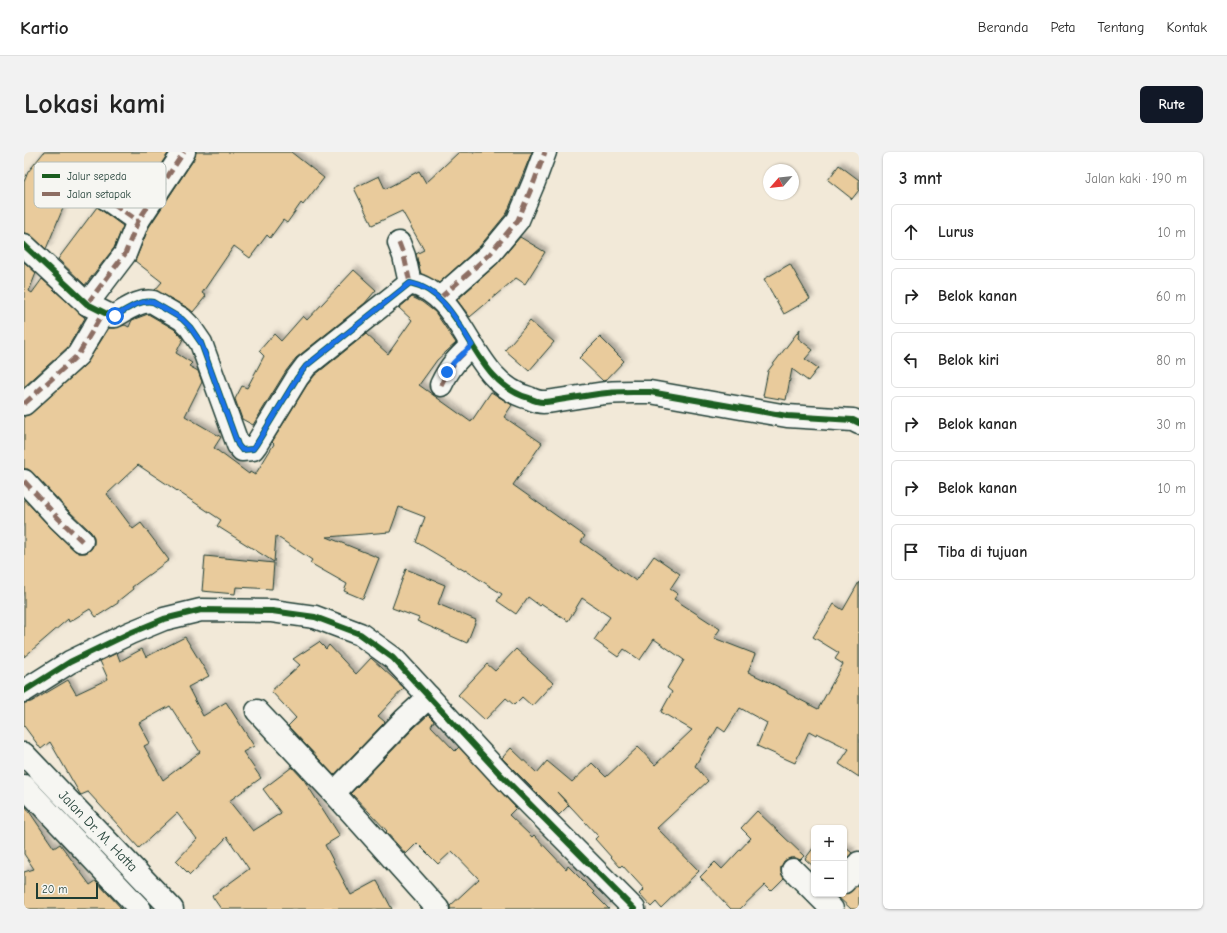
<!DOCTYPE html>
<html lang="id">
<meta charset="utf-8">
<style>
:root{--surface:#fff;--page:#f2f2f2;--text:#222;--muted:#767676;--line:#e0e0e0;--accent:#111827}
body{margin:0;font-family:"Comic Neue",sans-serif;background:var(--page);color:var(--text)}
.controls{position:absolute;right:12px;bottom:12px;display:grid;overflow:hidden;border-radius:6px;box-shadow:0 1px 3px #0004}
.controls button{width:36px;height:36px;display:grid;place-items:center;padding:0;border:0;border-bottom:1px solid var(--line);background:var(--surface);color:var(--text);font:20px sans-serif}
.compass{position:absolute;left:739px;top:12px;width:36px;height:36px;border-radius:50%;background:var(--surface);box-shadow:0 1px 3px #0004;rotate:242deg}
.scale{position:absolute;left:12px;bottom:10px;width:62px;box-sizing:border-box;padding-left:4px;border:2px solid #1f3d34;border-top:0;font-size:11px;line-height:14px;white-space:nowrap;color:#1f3d34;-webkit-text-stroke:3px #f6f6f2;paint-order:stroke}
.stop{position:absolute;width:12px;height:12px;margin:-9px;border:3px solid #1a73e8;border-radius:50%;background:#fff}
.stop.end{background:#1a73e8;border-color:#fff;box-shadow:0 1px 4px #0008}
.list{margin:0;padding:0;list-style:none}
h2{display:flex;justify-content:space-between;align-items:center;height:52px;margin:0;padding:0 16px;font-size:17px}
h2 small{font-size:13px;font-weight:400;color:var(--muted)}
.list li{display:grid;grid-template-columns:26px 1fr auto;gap:12px;align-items:center;box-sizing:border-box;height:56px;margin:0 8px 8px;padding:0 8px;border:1px solid var(--line);border-radius:6px}
.list b{display:block;font-size:15px;white-space:nowrap}
.list em{font-size:13px;font-style:normal;color:var(--muted)}
.icon{flex:none;width:22px;height:22px;fill:none;stroke:currentColor;stroke-width:2;stroke-linecap:round;stroke-linejoin:round}
.map{position:relative;flex:none;width:835px;height:757px;overflow:hidden;border-radius:6px}
header{display:flex;align-items:center;gap:24px;box-sizing:border-box;height:56px;padding:0 20px;background:var(--surface);border-bottom:1px solid var(--line)}
header strong{font-size:19px}
nav{display:flex;gap:22px;margin-inline-start:auto;font-size:14px}
.intro{display:flex;align-items:center;justify-content:space-between;box-sizing:border-box;height:96px;padding:0 24px}
h1{margin:0;font-size:28px}
.button{padding:10px 18px;border-radius:6px;background:var(--accent);color:#fff;font-size:14px;font-weight:700}
main{display:flex;gap:24px;padding:0 24px}
aside{flex:1;background:var(--surface);border-radius:6px;box-shadow:0 1px 3px #0004}
.map>svg:first-child{display:block}
</style>
<header>
<strong>Kartio</strong>
<nav><a>Beranda</a><a>Peta</a><a>Tentang</a><a>Kontak</a></nav>
</header>
<div class="intro"><h1>Lokasi kami</h1><a class="button">Rute</a></div>
<main>
<div class="map">
<svg width="835" height="757" viewBox="0 0 835 757">
<defs>
<filter id="shadow"><feDropShadow dx="3.5" dy="-3.5" stdDeviation="2" flood-color="#0004"/></filter>
</defs>
<rect width="100%" height="100%" fill="#f2e9d8"/>
<filter id="ink" filterUnits="userSpaceOnUse"><feTurbulence type="fractalNoise" baseFrequency=".025" numOctaves="2"/><feDisplacementMap in="SourceGraphic" scale="8" xChannelSelector="R" yChannelSelector="G"/><feConvolveMatrix kernelMatrix="1 2 1 2 8 2 1 2 1" color-interpolation-filters="sRGB"/></filter>
<g filter="url(#ink)">
<g fill="#e9cb9c" stroke="#1f3d34" fill-rule="evenodd" filter="url(#shadow)">
<polygon points="20,0 145,0 111,51 59,15 53,13 46,14 42,18 40,24 41,31 47,37 22,97 8,84 0,81 0,30 4,20"/>
<polygon points="172,0 267,0 300,26 279,53 277,51 263,71 259,68 246,86 243,83 226,106 210,94 178,141 182,144 169,160 164,156 131,138 138,130 111,109 125,75 170,7"/>
<polygon points="435,0 508,0 483,61 456,94 415,131 397,122 392,102 400,98 378,59 348,73 330,36 355,24 361,37 395,19 402,31"/>
<polygon points="815,13 835,28 835,38 828,47 804,28"/>
<polygon points="73,55 99,74 90,96 61,133 34,107"/>
<polygon points="496,85 521,100 501,132 492,126 446,165 433,148 473,112"/>
<polygon points="0,110 12,121 5,139 8,141 18,127 61,166 44,195 0,235"/>
<polygon points="766,112 786,147 760,162 740,127"/>
<polygon points="330,118 352,138 341,151 272,206 262,219 229,273 218,267 211,247 218,234 223,236 240,204 235,199 250,182 257,189 279,164 283,168"/>
<polygon points="388,145 398,150 411,160 432,191 413,208 395,233 447,270 467,240 488,253 480,265 518,291 489,333 561,384 557,390 612,429 630,404 656,422 646,437 654,442 650,447 696,477 690,486 731,502 724,520 763,539 763,541 794,557 819,512 811,507 815,501 789,485 810,452 819,458 835,430 835,625 815,612 825,597 793,581 792,583 785,579 771,611 733,594 743,571 716,556 701,580 694,575 671,614 684,629 633,676 675,719 637,756 632,750 627,755 615,742 620,737 598,713 596,715 571,687 574,684 533,640 545,653 535,663 478,606 487,596 513,621 523,609 548,630 568,611 582,625 614,595 631,613 668,578 637,560 648,540 643,536 660,508 630,487 616,508 600,497 594,505 570,488 586,465 558,446 544,469 518,452 516,454 504,445 492,462 473,449 478,442 441,418 441,419 392,390 401,365 375,355 366,380 303,385 355,406 339,447 320,439 323,432 286,411 288,408 252,384 250,410 193,374 197,368 114,313 83,342 109,377 117,371 145,408 108,435 109,437 94,449 94,451 72,465 66,457 45,470 44,467 0,505 0,347 26,375 50,398 55,401 62,401 67,397 70,392 70,385 67,380 44,358 9,321 4,317 0,317 0,264 8,261 62,212 85,176 91,176 101,173 105,175 108,168 124,162 150,177 156,183 159,187 152,201 168,211 165,214 174,219 178,230 161,264 197,285 190,296 225,322 226,320 231,323 250,292 248,290 283,233 291,223 342,182 364,202 388,168 375,156"/>
<polygon points="506,169 530,190 505,219 481,198"/>
<polygon points="776,177 774,186 789,198 781,207 794,216 784,229 768,217 762,248 739,244 744,219"/>
<polygon points="576,185 600,209 582,228 579,229 555,206"/>
<polygon points="181,404 250,411 248,437 212,435 211,442 178,439"/>
<polygon points="382,417 421,433 414,452 452,468 443,491 393,469 395,466 368,456"/>
<path d="M161,485L185,524L164,535L179,564L202,550L230,594L219,600L237,626L205,649L229,679L257,661L239,637L268,615L280,628L316,684L301,693L327,743L353,729L368,757H197L188,744L225,717L203,685L166,723L152,709L173,687L153,661L115,696L64,640L57,643L56,642L26,590L17,597L0,574V551L7,550L44,528L52,542L84,527L76,509L93,501L96,509L118,497L122,505ZM146,554L176,600L139,628L120,594L126,591L115,571Z"/>
<polygon points="295,490 302,497 305,493 332,522 347,506 380,536 354,564 361,570 310,623 264,574 272,566 247,539 276,513 269,507"/>
<polygon points="492,497 529,531 508,554 498,545 490,553 482,546 461,568 434,543 463,512 471,519"/>
<polygon points="404,563 410,569 407,574 431,599 435,595 492,656 485,663 508,685 510,683 542,717 544,714 570,740 569,741 585,757 426,757 426,754 455,727 428,699 414,712 393,691 382,702 362,680 363,679 327,641 390,576"/>
<polygon points="0,652 30,696 36,692 66,733 72,729 98,757 0,757 0,720 10,717 0,702"/>
<polygon points="733,659 780,704 776,708 772,706 766,706 760,709 757,715 757,721 760,726 747,739 741,733 716,757 707,757 676,725 691,710 698,717 727,686 717,676"/>
<polygon points="820,694 828,701 820,710"/>
<polygon points="790,695 790,715 781,707"/>
<polygon points="835,731 835,757 827,757 813,744 815,742 825,741"/>
</g>
<g fill="none" stroke-linecap="round" stroke-linejoin="round">
<defs>
<g id="street">
<polyline points="52,25 114,69"/>
<polyline points="375,91 380,104 386,131"/>
<path d="M0,93L63,152L87,164H91C102,158 116,147 129,150L158,167L166,175L177,191L214,293L218,298L229,297L232,293L273,226L282,214L386,131C443,143 445,230 505,246C509,248 515,250 519,250C524,250 530,249 535,248C548,246 561,244 574,242C591,239 608,240 626,240L763,264L829,268L835,271"/>
<polyline points="416,146 465,103 494,68 510,30 521,0"/>
<polyline points="63,152 101,102 114,69 160,0"/>
<path d="M417,233C426,214 433,207 448,193"/>
<polyline points="0,252 54,203 79,161"/>
<polyline points="0,329 35,367 58,389"/>
<polyline points="0,539 46,510 106,481 140,467 177,458 248,459 291,465 336,482 369,506 476,622 610,757"/>
<polyline points="233,559 310,641 414,757"/>
<polyline points="310,641 381,567 405,545"/>
<polyline points="769,718 790,739"/>
<polyline points="820,730 835,711"/>
<polyline points="793,742 808,757"/>
</g>
<g id="primary">
<polyline points="0,602 148,757"/>
<polyline points="0,634 116,757"/>
</g>
</defs>
<use href="#street" stroke="#1f3d34" stroke-width="25"/>
<use href="#primary" stroke="#1f3d34" stroke-width="25"/>
<use href="#street" stroke="#f6f6f2" stroke-width="22"/>
<use href="#primary" stroke="#f6f6f2" stroke-width="22"/>
<g stroke="#8d6e63" stroke-width="5" stroke-dasharray="10 5" stroke-linecap="butt">
<polyline points="52,25 114,69"/>
<polyline points="375,91 380,104 386,131"/>
<polyline points="416,146 465,103 494,68 510,30 521,0"/>
<polyline points="63,152 101,102 114,69 160,0"/>
<path d="M417,233C426,214 433,207 448,193"/>
<polyline points="0,252 54,203 79,161"/>
<polyline points="0,329 35,367 58,389"/>
</g>
<defs>
<g id="cycleway">
<path d="M0,93L63,152L87,164H91C102,158 116,147 129,150L158,167L166,175L177,191L214,293L218,298L229,297L232,293L273,226L282,214L386,131C443,143 445,230 505,246C509,248 515,250 519,250C524,250 530,249 535,248C548,246 561,244 574,242C591,239 608,240 626,240L763,264L829,268L835,271"/>
<polyline points="0,539 46,510 106,481 140,467 177,458 248,459 291,465 336,482 369,506 476,622 610,757"/>
</g>
</defs>
<use href="#cycleway" stroke="#f6f6f2" stroke-width="8"/>
<use href="#cycleway" stroke="#1b5e20" stroke-width="6"/>
</g>
</g>
<g fill="none" stroke-linecap="round" stroke-linejoin="round" filter="url(#ink)">
<path stroke="#1a73e8" stroke-width="5" d="M91,164C102,158 116,147 129,150L158,167L166,175L177,191L214,293L218,298L229,297L232,293L273,226L282,214L386,131C417,137 433,168 448,193L430,210L423,220"/>
</g>
<g text-anchor="middle" dominant-baseline="central" stroke-width="3.5" stroke-linejoin="round" paint-order="stroke">
<g font-size="14" fill="#1f3d34" stroke="#f6f6f2">
<text transform="translate(74 679) rotate(46)">Jalan Dr. M. Hatta</text>
</g>
</g>
<rect x="10" y="10" width="132" height="46" rx="6" fill="#f6f6f2" stroke="#b6beb9" stroke-width="1"/>
<rect x="18" y="22" width="18" height="4" fill="#1b5e20"/>
<rect x="18" y="40" width="18" height="4" fill="#8d6e63"/>
<g font-size="11" fill="#1f3d34">
<text x="43" y="28">Jalur sepeda</text>
<text x="43" y="46">Jalan setapak</text>
</g>
</svg>
<div class="controls">
<button>+</button>
<button>−</button>
</div>
<svg class="compass" viewBox="-18 -18 36 36"><path d="M0-13l5 13h-10z" fill="#e53935"/><path d="M0 13l5-13h-10z" fill="#767676"/></svg>
<div class="scale">20 m</div>
<div class="stop" style="left:91px;top:164px"></div>
<div class="stop end" style="left:423px;top:220px"></div>
</div>
<aside>
<h2>3 mnt<small>Jalan kaki · 190 m</small></h2>
<ul class="list">
<li><svg class="icon" aria-label="ahead" viewBox="0 0 24 24"><path d="M12 20V5M6 11l6-6 6 6"/></svg><div><b>Lurus</b></div><em>10 m</em></li>
<li><svg class="icon" aria-label="right" viewBox="0 0 24 24"><path d="M7 20v-9h11M14 6l5 5-5 5"/></svg><div><b>Belok kanan</b></div><em>60 m</em></li>
<li><svg class="icon" aria-label="left" viewBox="0 0 24 24"><path d="M17 20v-9H6M10 6l-5 5 5 5"/></svg><div><b>Belok kiri</b></div><em>80 m</em></li>
<li><svg class="icon" aria-label="right" viewBox="0 0 24 24"><path d="M7 20v-9h11M14 6l5 5-5 5"/></svg><div><b>Belok kanan</b></div><em>30 m</em></li>
<li><svg class="icon" aria-label="right" viewBox="0 0 24 24"><path d="M7 20v-9h11M14 6l5 5-5 5"/></svg><div><b>Belok kanan</b></div><em>10 m</em></li>
<li><svg class="icon" aria-label="arrive" viewBox="0 0 24 24"><path d="M6 21V4h12l-3 4 3 4H6"/></svg><div><b>Tiba di tujuan</b></div></li>
</ul>
</aside>
</main>
